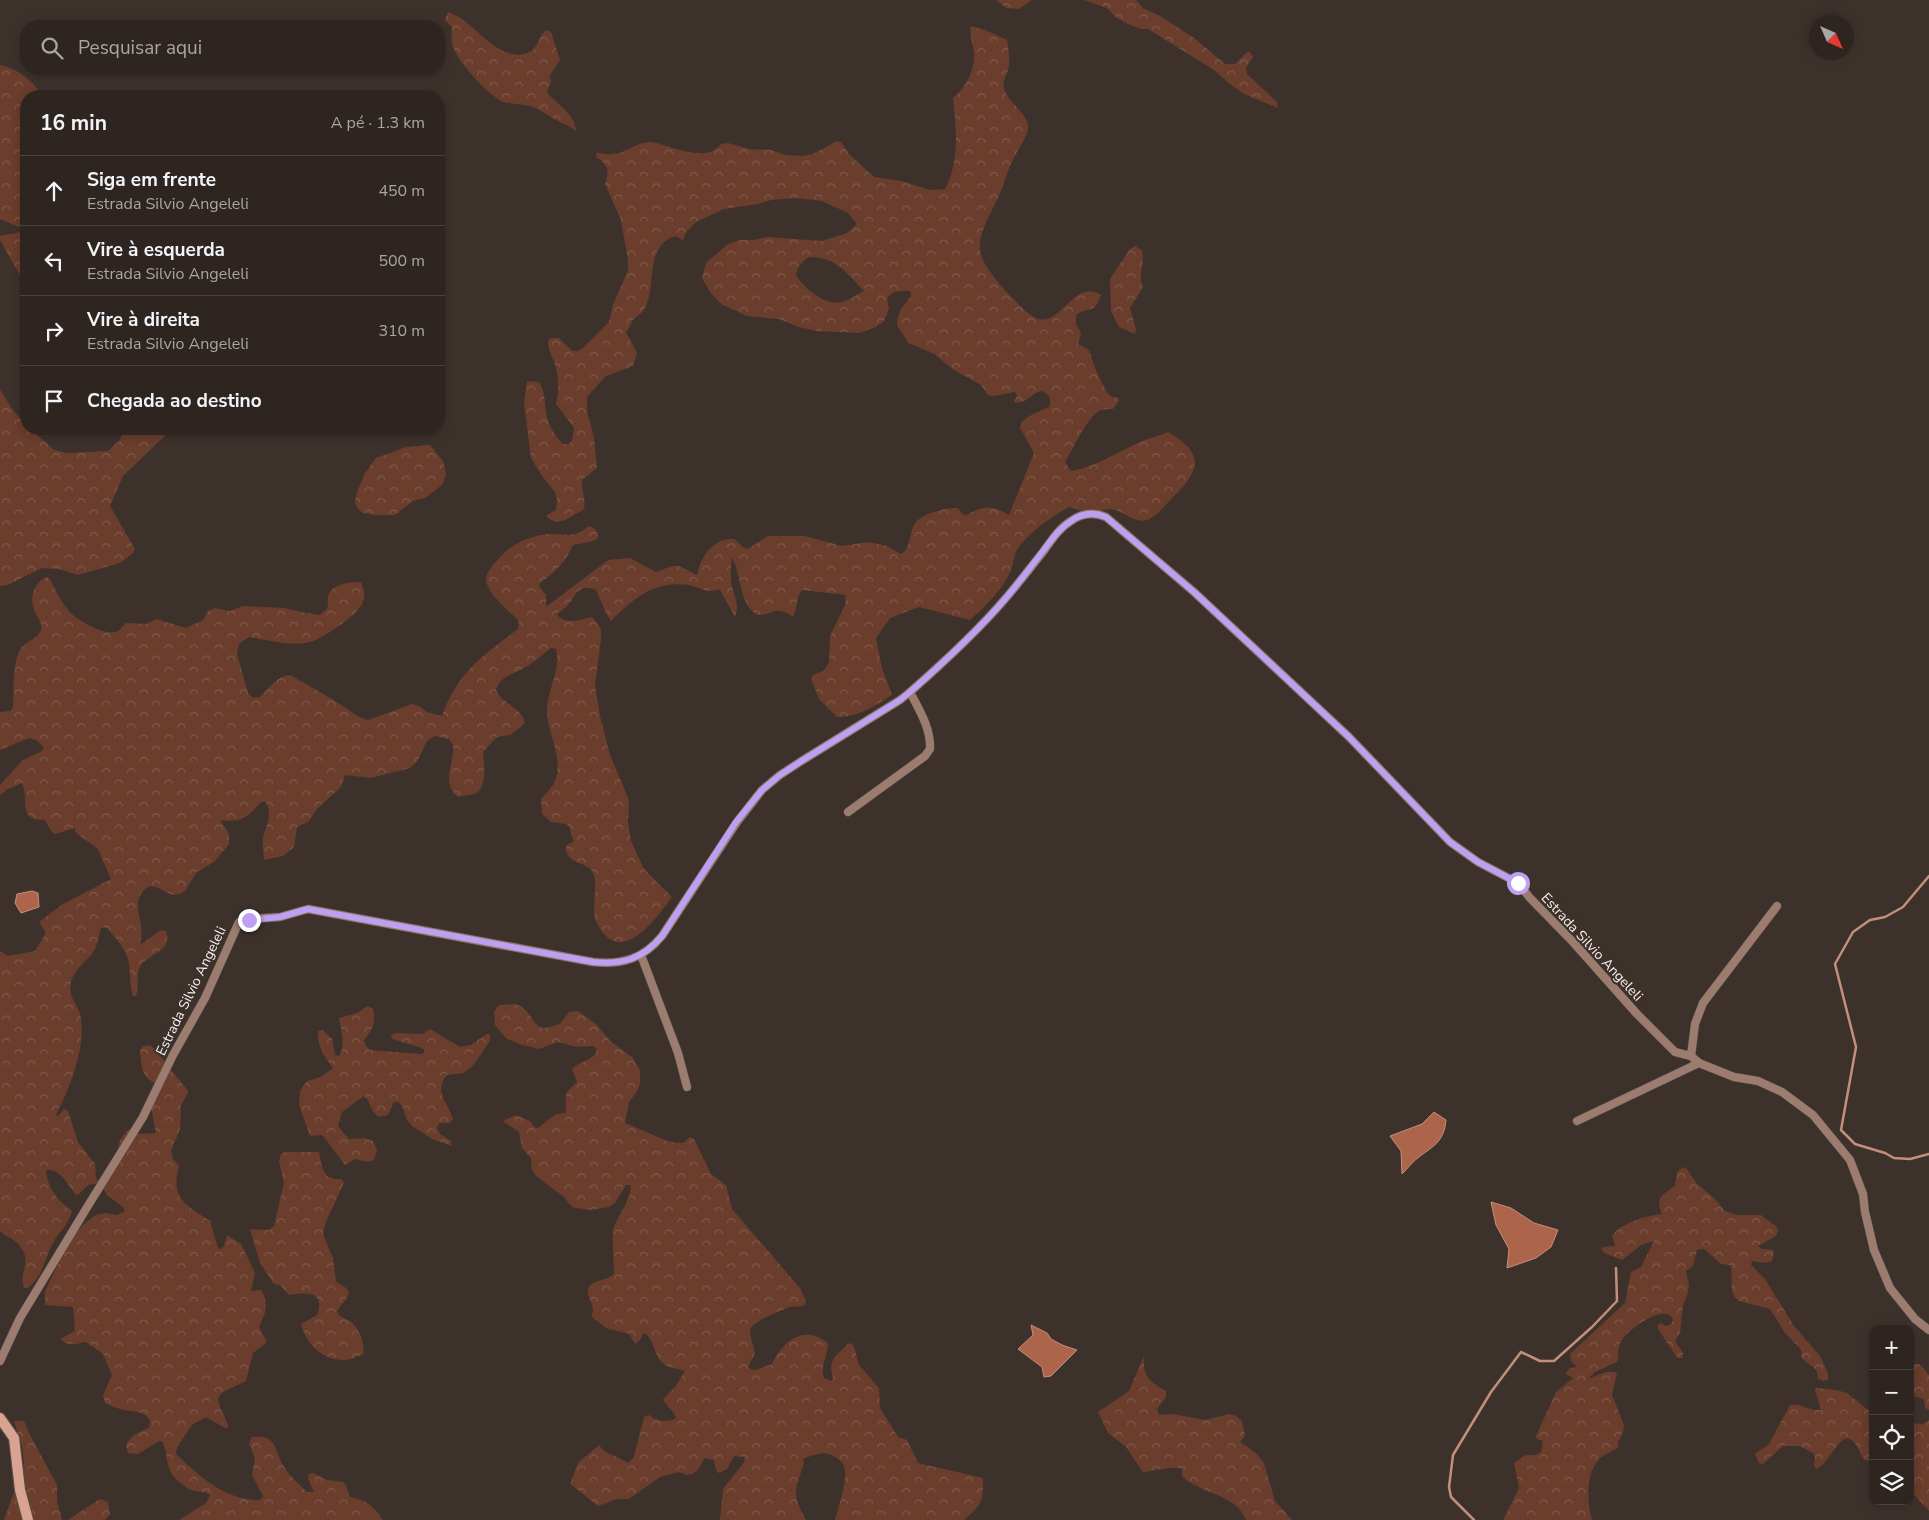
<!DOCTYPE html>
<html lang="pt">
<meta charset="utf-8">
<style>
:root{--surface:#2e2521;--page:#3a312e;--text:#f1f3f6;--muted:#a7a5a5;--line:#49423f}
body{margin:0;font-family:"Nunito Sans",sans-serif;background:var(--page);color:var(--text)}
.controls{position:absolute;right:15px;bottom:15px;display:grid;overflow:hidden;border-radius:10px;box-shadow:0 2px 8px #0003}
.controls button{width:45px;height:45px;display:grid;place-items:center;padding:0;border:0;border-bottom:1px solid var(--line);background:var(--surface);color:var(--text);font:25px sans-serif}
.compass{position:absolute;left:1809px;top:15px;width:45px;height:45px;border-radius:50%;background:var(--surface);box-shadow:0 2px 8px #0003;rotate:135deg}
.stop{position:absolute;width:15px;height:15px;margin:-11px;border:4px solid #bca0f2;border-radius:50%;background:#fff}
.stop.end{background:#bca0f2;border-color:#fff;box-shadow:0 1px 5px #0008}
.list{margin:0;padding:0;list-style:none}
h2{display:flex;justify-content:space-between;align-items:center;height:65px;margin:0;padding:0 20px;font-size:21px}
h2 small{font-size:16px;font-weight:400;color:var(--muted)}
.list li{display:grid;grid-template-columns:32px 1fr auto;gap:15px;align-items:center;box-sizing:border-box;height:70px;padding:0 20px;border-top:1px solid var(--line)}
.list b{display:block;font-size:19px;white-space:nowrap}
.list p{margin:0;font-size:16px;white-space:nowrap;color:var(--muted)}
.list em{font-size:16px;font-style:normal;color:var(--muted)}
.icon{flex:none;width:28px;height:28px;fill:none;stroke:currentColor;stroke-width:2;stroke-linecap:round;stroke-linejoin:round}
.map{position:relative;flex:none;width:1929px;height:1520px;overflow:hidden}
.search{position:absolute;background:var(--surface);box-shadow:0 2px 8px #0003;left:20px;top:20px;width:425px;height:55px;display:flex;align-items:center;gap:12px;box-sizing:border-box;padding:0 18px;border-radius:20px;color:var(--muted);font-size:19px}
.panel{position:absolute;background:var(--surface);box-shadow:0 2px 8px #0003;left:20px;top:90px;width:425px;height:345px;border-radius:20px}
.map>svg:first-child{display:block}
</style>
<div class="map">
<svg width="1929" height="1520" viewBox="0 0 1929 1520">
<defs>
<pattern id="forest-crowns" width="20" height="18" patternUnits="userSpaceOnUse" patternTransform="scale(1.25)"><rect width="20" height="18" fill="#6a3d2c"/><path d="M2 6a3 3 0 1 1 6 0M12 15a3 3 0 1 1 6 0" fill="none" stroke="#80594b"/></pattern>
</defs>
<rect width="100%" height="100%" fill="#3d312c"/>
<g fill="url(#forest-crowns)" fill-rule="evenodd">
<polygon points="996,0 1032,0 1019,9 1006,8"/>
<polygon points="1084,0 1136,0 1143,8 1160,16 1194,38 1225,64 1235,64 1247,52 1250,52 1253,57 1246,68 1247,74 1277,102 1278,108 1244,94 1231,85 1214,70 1148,29 1141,29 1128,24 1117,18 1107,8"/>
<path d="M448,12C452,14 458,16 462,19C479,31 506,66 531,51C539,46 539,34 547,30L551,32L560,60L550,75L551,82L547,92C557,105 575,113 576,131C567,124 558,122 549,116C544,113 539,109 533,107C525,104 508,104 503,102C488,95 460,64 454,49C450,42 452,35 452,27L445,20Z"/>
<path d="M971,26L985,30L1007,40C1008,49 1011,61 1008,70C1006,78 1001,81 1005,91C1010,104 1030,115 1028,129C1027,137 1016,153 1013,160C1006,173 1003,189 996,202C976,242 971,251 1002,287C1010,295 1026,314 1036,318C1060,329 1074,277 1101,295C1095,315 1088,306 1076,315V324L1081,333L1078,344L1089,350C1094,366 1100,382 1110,396L1118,398L1119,401L1113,409C1110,409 1104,409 1101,410C1088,415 1073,449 1065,462L1071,471C1096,467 1115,453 1138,443C1147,438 1158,437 1168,432C1204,453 1202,469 1173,497C1167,503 1159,514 1151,518C1136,527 1126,511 1111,509C1106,509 1101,511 1096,512C1086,512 1078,510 1069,507C1051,517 1031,531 1018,548C1014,553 1014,563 1011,570C1003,590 986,605 970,620L919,607L890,618L876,638L882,668L892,695C875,706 857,718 837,717L819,699L811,679L813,675L823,671L829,663L830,636L845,605L846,595L802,590C796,597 798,608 793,617C777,604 774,615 757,615C738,602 742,576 732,557C731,565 730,577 732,586C734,597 740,605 735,617L720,590C715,589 713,591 708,591C702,590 695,586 689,585C654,580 634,598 611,621L607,615L596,590C575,583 577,597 566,607C563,610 559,611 557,615C566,625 580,620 592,617L601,629V640L595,685L600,716L610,755L629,800L628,822L631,841L644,869L672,897C660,913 628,960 605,935C601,930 597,925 595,919C592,907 598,882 593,873C587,860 565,866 566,846L574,841L571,835L570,827L566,824L551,822L542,814L541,799C547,792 556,784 557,774C561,752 546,730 547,709C548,688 561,670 556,649L551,648C543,654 535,662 526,667C514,675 501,674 496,690C503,705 519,705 525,722L521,727L510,735L497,737L483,752C484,764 488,789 474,794C469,796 464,795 458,797C440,782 455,763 453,745L449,739L435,736L427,741L417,762L410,768L371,778L345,775L341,787L317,809L308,822L297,827L294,847L283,856L264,860C264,853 262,845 263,838C266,824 273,817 266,802H261C247,818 242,823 220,820L229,834V844L215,861L196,873L185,891L180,894L172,895L156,887L150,886C133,896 138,909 141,925C142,931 141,939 140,945L161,930L166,931C173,951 150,953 141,965C135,974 140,985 136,996L133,995C129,983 131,971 128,959C125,948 115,938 108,929L104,927L101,928C99,934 98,941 96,947C90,960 75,967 71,982C67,998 79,1005 81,1018C85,1050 70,1087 56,1115L58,1116L64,1109L68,1111L78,1142L95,1164L96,1179L100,1183C104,1180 110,1178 113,1173C121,1160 111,1136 135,1127L138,1134L156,1133L151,1107L158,1085C140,1076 142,1068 140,1050L143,1046C145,1046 148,1045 151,1046C154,1047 183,1085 188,1091L187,1095L181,1105L180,1129L171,1151L173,1159L179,1166C170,1199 186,1205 210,1221L218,1248L220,1249L224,1246L227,1235L241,1244L255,1273L251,1291L261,1290C269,1303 266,1313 259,1327L266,1340V1343L253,1353L246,1381L223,1392L218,1398C219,1409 226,1416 228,1427L225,1428L206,1417L192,1425L177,1447L176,1454C199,1476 226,1501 260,1500L263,1496L252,1475L255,1458L249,1444L252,1437C276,1433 274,1449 283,1465C288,1475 299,1484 307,1492H314L308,1479L309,1474L313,1473L327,1480L343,1482L346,1485L350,1497C368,1501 372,1505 383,1520H179L206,1503L210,1495C204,1490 198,1493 191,1490C187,1489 179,1482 175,1478C165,1467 168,1451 162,1441H159L138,1454L128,1453L126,1445C131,1435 139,1432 149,1428L150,1421C144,1409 132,1413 121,1409C115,1408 110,1405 105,1403L103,1395L112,1375L103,1354L86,1342C75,1344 69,1347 60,1339L75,1331L73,1307L45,1305V1291L71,1238L85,1223L96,1215L106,1213L116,1215L124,1212V1208L107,1195L100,1183L88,1185L79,1194L76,1195C68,1185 60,1168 46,1170C47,1188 58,1201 72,1211C67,1227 62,1228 54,1241C45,1256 43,1278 27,1288H24C18,1269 35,1261 17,1243C12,1238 5,1236 0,1231V951L8,956L35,951L46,933L39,922L63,904L111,879L98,849L76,833L75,828L55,834L51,831L45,820C16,820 30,801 22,783L6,790L0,795V785L23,760L42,751L44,747L36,740L29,738L0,750V712L10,711L13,708C14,691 12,662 21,648C26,641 38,639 41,630C43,622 36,616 34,609C29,597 35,581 47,577L49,578C56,590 62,605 72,614C80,622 107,637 118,631C121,630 123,625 126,623L146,624L156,619L186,628L203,620L208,611L215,608L230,611L243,606L285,608L301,612L320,615L328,608C328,605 327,599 328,596C331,584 351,582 361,582C364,589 366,596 362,604C357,615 323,639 310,642C291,647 269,640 249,637L239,644L237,654L248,693L253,698L260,697C269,688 277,676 290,675L332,699L359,717L368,720L412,704L419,706L427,712L442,716C457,673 483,655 518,629L519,624L518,620C509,611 485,592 486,578C487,572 492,566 496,562C509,545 528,536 549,534C568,533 571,540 589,526C595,528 598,531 598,538L593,541L573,545C566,562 555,572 540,583L539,586L546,595V607L608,560L630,558L656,572L672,566H679L697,575C701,556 713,538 734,539L743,547L748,549L768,536H805L842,546L868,542L887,546L901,554C911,548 909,534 914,525C919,514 947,507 958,508L962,514L966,515C984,506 990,504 1009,515L1034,453L1020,428C1022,416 1039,412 1049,407C1052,399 1049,394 1042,391C1030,393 1027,405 1014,402L1017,396L1015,392L994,396L988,395L981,385L954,370L934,354L909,343L898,327L897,321L901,309L911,296L910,291C900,291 892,290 887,299L889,309L884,321L876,327L859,333L817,331L799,327L779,319L747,316L721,304L710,292L702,278L706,263L727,245L739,240H753L767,237L822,241L847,233L857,224L848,213L822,201L797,198L771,200L758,204L724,209L696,222L686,232L683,240L675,236C644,246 657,286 645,308C642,315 638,314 634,319C631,322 630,328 626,332L637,353L633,366L606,376L587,397V411L594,438L597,468L582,480C581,490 586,498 584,509C572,516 559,528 547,517V515L556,510L557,500L555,492L542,476L531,458L524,403L527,381L539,382C546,392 544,405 547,417C550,428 555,436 563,444H568L572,441L574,428L556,404C559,393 559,379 556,368C554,358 548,352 548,341L551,338H559L572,351H578L584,347L609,322L613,305L628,270V260L621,220L605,184C610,171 608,164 596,157L597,153C602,153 608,155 613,154C626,153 637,142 650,142C670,144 705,165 721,144L728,143L749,149L771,150L786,155L804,156L815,153L837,141L841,142L850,155L874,177L901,181L930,190L945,189C960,161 956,128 953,98C966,87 975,71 974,53C973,44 969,35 971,26ZM809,257C836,257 846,272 864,291C857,294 850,300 842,302C825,306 805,289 796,275C798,266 801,262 809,257Z"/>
<path d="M0,65C16,68 35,81 41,96H26V230L0,219Z"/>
<polygon points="26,231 26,286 0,240 0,236"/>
<path d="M1135,246L1142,250C1146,264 1137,274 1143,287L1130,308L1136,329L1135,334L1119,327L1111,311L1110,279L1130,249Z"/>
<polygon points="0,389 12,409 26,424 26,429 31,429 54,450 68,453 108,451 120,440 124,429 172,429 123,476 110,506 135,549 133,553 120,563 78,575 59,569 42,568 8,585 0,586"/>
<polygon points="430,445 443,461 446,475 442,485 425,498 413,501 395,515 376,515 363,513 358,509 355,502 357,492 365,473 376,458 406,447"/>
<path d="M515,1004C531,1008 532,1026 543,1028C548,1028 555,1025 560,1024L569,1012L578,1011L597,1025L610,1041L632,1057L640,1070V1083L638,1090L629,1102L625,1123L670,1142L683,1143L690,1137L694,1139L711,1174L726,1185L732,1209L800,1288L806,1301L804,1306L789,1307L762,1319L751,1327L750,1334L755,1353L748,1367L750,1369L756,1370L772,1364C783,1341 804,1324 828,1343C828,1356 820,1365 824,1378L831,1381L833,1378C827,1360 836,1356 848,1344L851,1343L854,1347L859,1365L879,1388L880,1408L898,1437L907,1440L918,1463L983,1478C984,1500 981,1506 964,1520H835C838,1509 849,1476 844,1466C842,1461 838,1458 833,1456C824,1450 813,1455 803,1459L804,1463C795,1491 791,1493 806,1520H720L723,1489L745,1461L744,1457L734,1456L727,1469L719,1473L716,1470L714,1460L705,1458L697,1471L692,1474L686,1475L679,1472L660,1477L629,1499H617L598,1506L570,1484L578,1463L599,1445L604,1451L629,1463L634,1456L644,1417L649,1415C656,1421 668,1423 676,1418C674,1410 666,1407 663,1399L675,1387L685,1371C680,1369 670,1368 665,1365C654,1358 655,1341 645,1333L643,1334L640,1340L635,1344L629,1334L606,1328L592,1317C592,1315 593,1310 593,1309C592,1301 582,1289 593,1283C601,1279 607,1280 614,1274C614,1267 612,1233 613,1229C619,1213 630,1203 631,1185H626L615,1203L609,1207L590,1210L575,1208L570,1205L564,1197L536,1176L532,1170L531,1158L522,1148L519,1132L504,1122L505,1120L516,1115L530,1121L534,1127L538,1128L556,1114L566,1113V1093L577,1082L572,1069C580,1061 595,1060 597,1049L593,1046L577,1047L558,1042L539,1049L519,1044L506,1038L495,1025L494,1012L499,1005Z"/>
<path d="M368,1006L373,1009C376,1023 373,1029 364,1040L366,1046L370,1050L421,1054L424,1053V1050L422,1048L392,1039L391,1035L396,1033L423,1034L430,1029L460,1047L471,1045L487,1034H490V1041L472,1067L463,1073L447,1075C433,1092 448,1102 453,1119L450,1123H439L437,1128L440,1134L451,1141L452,1146L432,1139L412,1126L407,1120L402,1106L398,1102H394L388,1115L379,1117C369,1111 372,1102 364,1096L342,1112L338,1126L349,1139L364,1138L373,1141L377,1150L374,1160L367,1162L355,1159L345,1165L324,1137L321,1135L310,1136L299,1105L300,1091L307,1081L321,1077L333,1068C324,1056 317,1047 318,1031L323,1030L332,1039L335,1055L339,1056C346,1045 341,1030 339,1018L357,1013Z"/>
<path d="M285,1152H319C322,1167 323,1181 341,1179L344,1183L325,1224L323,1234L333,1258L336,1281C339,1285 343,1285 346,1288C355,1294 338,1306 337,1312C341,1318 344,1318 350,1321C359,1328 366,1345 363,1355C357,1356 350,1360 344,1360C322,1360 306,1344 301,1324L317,1315C326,1291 306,1292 289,1295L280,1285L274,1284L260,1263L250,1229L269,1230L274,1226L284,1183L279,1161L281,1154Z"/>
<path d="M1683,1167L1687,1169L1697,1184L1714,1198L1725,1211L1737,1215H1761L1777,1227L1778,1231L1776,1236L1758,1246L1762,1249L1774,1250L1772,1261L1766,1263L1752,1261L1751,1265L1765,1279L1794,1326L1820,1356L1828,1373V1379L1824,1381L1818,1379C1819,1365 1806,1366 1801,1356L1802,1352L1799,1347L1785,1333L1770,1309L1739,1301C1726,1292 1735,1278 1730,1265L1721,1264L1704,1249L1697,1250L1693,1266L1686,1271L1689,1285L1687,1296L1683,1305L1680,1333L1675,1341L1683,1353L1682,1358H1678L1674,1353L1658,1329V1325L1661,1323L1666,1326L1671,1324L1673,1320C1667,1301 1627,1330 1622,1340C1616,1349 1620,1355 1617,1362L1595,1372L1588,1379C1597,1376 1606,1369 1617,1373L1612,1395L1624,1425L1623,1432L1618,1442V1448C1612,1451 1605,1454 1600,1458C1585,1474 1587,1501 1592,1520H1503L1519,1488L1514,1463L1526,1455H1536L1541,1452L1543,1441L1537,1439L1536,1436L1556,1392L1573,1378L1567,1375L1566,1373L1570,1368L1577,1367L1571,1361L1570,1354L1625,1303L1631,1272L1641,1267L1654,1241L1641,1245L1622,1260L1604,1253L1601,1249L1603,1247L1615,1246L1612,1235C1624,1222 1645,1216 1662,1214C1655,1198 1662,1195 1675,1186L1677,1172Z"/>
<path d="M1144,1356C1143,1377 1149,1381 1166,1391V1397L1157,1409L1159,1415L1173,1414L1205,1420L1229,1414L1236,1416L1242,1421L1245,1436L1240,1442L1256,1453L1264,1463L1275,1501L1292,1520H1246C1237,1494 1200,1494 1182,1476V1469C1174,1465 1153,1471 1143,1472L1126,1447L1108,1433L1098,1412L1129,1391Z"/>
<polygon points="1910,1364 1919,1364 1929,1375 1929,1410 1925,1408 1924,1399 1910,1395"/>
<path d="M1817,1388L1836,1390L1847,1393L1873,1414V1463L1863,1459C1845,1412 1835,1459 1817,1469L1814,1466L1815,1457L1813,1453L1800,1446H1783L1763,1464L1759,1463L1755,1454L1769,1444L1790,1405C1801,1402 1807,1411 1821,1410L1815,1390Z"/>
<polygon points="1929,1420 1929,1511 1910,1490 1910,1423 1923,1424"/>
<polygon points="14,1421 24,1421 29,1433 57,1485 57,1501 62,1520 4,1520 24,1464 22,1446"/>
<polygon points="100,1499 108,1502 110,1514 105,1520 68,1520"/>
</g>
<g fill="#ac654a" stroke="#c38f7b">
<polygon points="32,891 38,893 39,907 21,913 15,903 17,894"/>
<path d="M1434,1112L1446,1120C1444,1141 1435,1145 1419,1157C1413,1161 1408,1168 1402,1174L1401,1151L1390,1136L1422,1124Z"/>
<polygon points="1491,1202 1511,1208 1534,1223 1558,1230 1551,1247 1536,1258 1507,1268 1509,1249 1496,1225"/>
<polygon points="1031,1325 1047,1333 1051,1339 1062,1345 1077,1350 1051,1376 1044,1377 1042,1367 1018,1349 1033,1335"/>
</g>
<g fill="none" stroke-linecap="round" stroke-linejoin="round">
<g stroke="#c38f7b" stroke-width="2.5">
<polyline points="1929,876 1903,907 1885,917 1870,920 1853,932 1835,964 1856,1047 1841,1130 1855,1144 1885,1153 1894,1158 1910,1159 1929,1154"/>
<polyline points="1474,1520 1451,1497 1449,1487 1453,1455 1491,1392 1521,1352 1540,1361 1554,1361 1592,1327 1617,1301 1616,1268"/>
</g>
<defs>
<g id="street">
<path d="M848,812L925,756L930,749C931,728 919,710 910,692"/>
<polyline points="641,955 678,1053 687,1087"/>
<polyline points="1691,1056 1695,1024 1703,1003 1777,906"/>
<polyline points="1577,1121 1699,1063"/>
<path d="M0,1361L20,1318L86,1209L143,1117L173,1055L205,998L239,922L249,919L280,917L308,909L593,962C622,965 643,959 662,936L737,822L762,790L780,775L803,760L900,700L910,692C943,663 976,633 1005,599C1018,584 1030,568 1043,552C1051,541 1059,528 1071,521C1082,513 1094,512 1106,517L1194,592L1349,737L1450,842L1478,862L1518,883L1530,898L1573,942L1637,1014L1675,1052L1691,1056L1699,1063L1734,1077L1758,1081L1782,1092L1813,1115L1850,1160L1863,1194L1865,1212L1874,1250L1890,1288L1915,1319L1929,1330"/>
</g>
<polyline id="secondary" points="0,1418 14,1438 20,1490 28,1520"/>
</defs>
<use href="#street" stroke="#5b504b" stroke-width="9"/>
<use href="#secondary" stroke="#5b504b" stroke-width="12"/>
<use href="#street" stroke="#9d7c70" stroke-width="8"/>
<use href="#secondary" stroke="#d8a491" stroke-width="10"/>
</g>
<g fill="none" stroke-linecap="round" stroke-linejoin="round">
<path stroke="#bca0f2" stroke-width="6" d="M249,920L280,917L308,909L593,962C622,965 643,959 662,936L736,822L762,790L780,775L803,760L900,700L910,692C943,663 976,633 1005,599C1018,584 1030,568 1043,551C1051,541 1059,528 1071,521C1082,513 1094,512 1106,517L1194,592L1349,737L1450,842L1478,862L1518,883"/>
</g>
<g text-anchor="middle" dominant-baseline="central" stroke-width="4" stroke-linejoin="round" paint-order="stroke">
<g font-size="14" fill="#f9f0ed" stroke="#3d312c">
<text transform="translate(1592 947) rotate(47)">Estrada Silvio Angeleli</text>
<text transform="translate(191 991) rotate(-64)">Estrada Silvio Angeleli</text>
</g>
</g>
</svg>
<div class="controls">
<button>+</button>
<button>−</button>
<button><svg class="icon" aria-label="locate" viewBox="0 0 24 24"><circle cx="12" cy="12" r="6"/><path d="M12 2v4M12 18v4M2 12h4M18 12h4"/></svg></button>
<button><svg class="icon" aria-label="layers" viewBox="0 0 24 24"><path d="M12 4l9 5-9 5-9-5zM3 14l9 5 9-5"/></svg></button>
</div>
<svg class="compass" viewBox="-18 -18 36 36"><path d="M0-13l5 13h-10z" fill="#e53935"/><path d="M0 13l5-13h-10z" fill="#a7a5a5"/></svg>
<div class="stop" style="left:1518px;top:883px"></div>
<div class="stop end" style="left:249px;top:920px"></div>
<div class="search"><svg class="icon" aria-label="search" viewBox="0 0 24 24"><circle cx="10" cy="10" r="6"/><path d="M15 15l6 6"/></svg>Pesquisar aqui</div>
<section class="panel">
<h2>16 min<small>A pé · 1.3 km</small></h2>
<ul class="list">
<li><svg class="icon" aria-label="ahead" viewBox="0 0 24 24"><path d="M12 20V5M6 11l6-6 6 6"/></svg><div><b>Siga em frente</b><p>Estrada Silvio Angeleli</p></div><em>450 m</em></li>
<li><svg class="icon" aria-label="left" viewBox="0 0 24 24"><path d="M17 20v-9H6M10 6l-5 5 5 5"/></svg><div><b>Vire à esquerda</b><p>Estrada Silvio Angeleli</p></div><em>500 m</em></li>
<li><svg class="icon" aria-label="right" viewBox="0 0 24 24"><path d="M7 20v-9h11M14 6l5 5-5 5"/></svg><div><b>Vire à direita</b><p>Estrada Silvio Angeleli</p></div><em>310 m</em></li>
<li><svg class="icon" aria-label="arrive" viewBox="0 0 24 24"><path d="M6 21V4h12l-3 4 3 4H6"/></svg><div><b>Chegada ao destino</b></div></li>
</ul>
</section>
</div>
